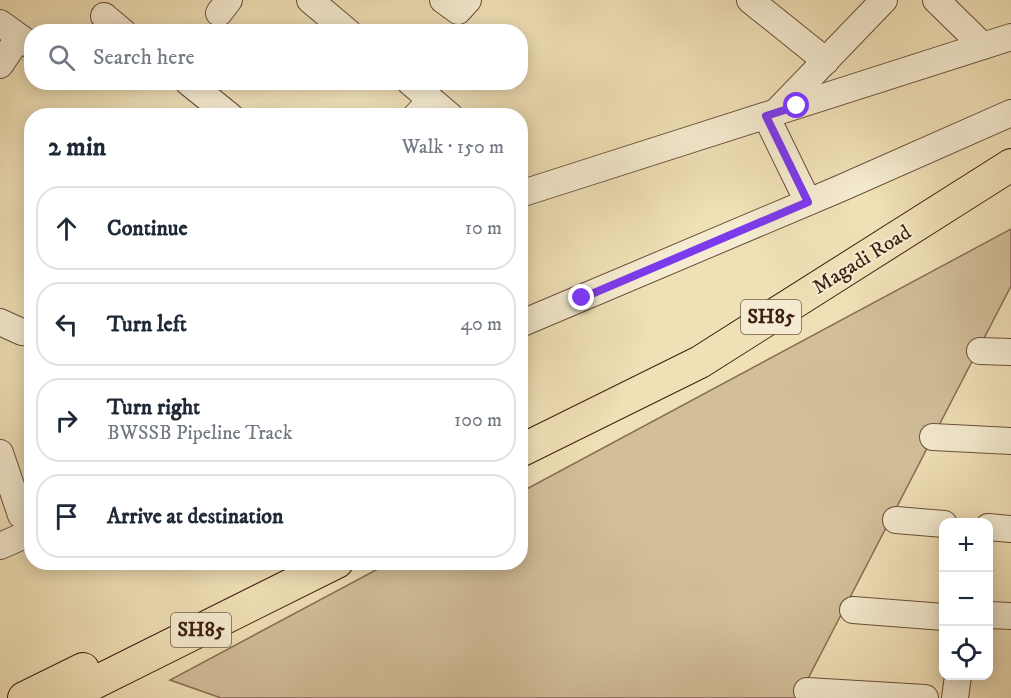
<!DOCTYPE html>
<meta charset="utf-8">
<style>
:root{--surface:#fff;--page:#f6f6f7;--text:#1f2937;--muted:#747a83;--line:#e0e1e3}
body{margin:0;font-family:"IM FELL DW Pica",serif;background:var(--page);color:var(--text)}
.controls{position:absolute;right:18px;bottom:18px;display:grid;overflow:hidden;border-radius:12px;box-shadow:0 3px 15px #0003}
.controls button{width:54px;height:54px;display:grid;place-items:center;padding:0;border:0;border-bottom:2px solid var(--line);background:var(--surface);color:var(--text);font:30px sans-serif}
.stop{position:absolute;width:18px;height:18px;margin:-14px;border:4px solid #7c3aed;border-radius:50%;background:#fff}
.stop.end{background:#7c3aed;border-color:#fff;box-shadow:0 2px 6px #0008}
.list{margin:0;padding:0;list-style:none}
h2{display:flex;justify-content:space-between;align-items:center;height:78px;margin:0;padding:0 24px;font-size:26px}
h2 small{font-size:20px;font-weight:400;color:var(--muted)}
.list li{display:grid;grid-template-columns:39px 1fr auto;gap:18px;align-items:center;box-sizing:border-box;height:84px;margin:0 12px 12px;padding:0 12px;border:2px solid var(--line);border-radius:24px}
.list b{display:block;font-size:22px;white-space:nowrap}
.list p{margin:0;font-size:20px;white-space:nowrap;color:var(--muted)}
.list em{font-size:20px;font-style:normal;color:var(--muted)}
.icon{flex:none;width:33px;height:33px;fill:none;stroke:currentColor;stroke-width:2;stroke-linecap:round;stroke-linejoin:round}
.map{position:relative;flex:none;width:1011px;height:698px;overflow:hidden}
.search{position:absolute;background:var(--surface);box-shadow:0 3px 15px #0003;left:24px;top:24px;width:504px;height:66px;display:flex;align-items:center;gap:15px;box-sizing:border-box;padding:0 21px;border-radius:24px;color:var(--muted);font-size:22px}
.panel{position:absolute;background:var(--surface);box-shadow:0 3px 15px #0003;left:24px;top:108px;width:504px;height:462px;border-radius:24px}
.map>svg:first-child{display:block}
</style>
<div class="map">
<svg width="1011" height="698" viewBox="0 0 1011 698">
<rect width="100%" height="100%" fill="#f0e0b6"/>
<filter id="stains"><feTurbulence type="fractalNoise" baseFrequency=".00333" numOctaves="4"/><feColorMatrix values="0 0 0 0 .2 0 0 0 0 .09 0 0 0 0 .02 0 0 0 .5 -.17"/></filter>
<radialGradient id="worn" r=".72"><stop offset=".6" stop-color="#630" stop-opacity="0"/><stop offset="1" stop-color="#630" stop-opacity=".3"/></radialGradient>
<polygon fill="#d2bf9a" stroke="#886e56" stroke-width="1.5" points="1011,229 1011,286 798,698 221,698 170,680 389,563 520,562 521,492"/>
<g fill="none" stroke-linecap="round" stroke-linejoin="round">
<defs>
<g id="minor">
<polyline points="310,0 348,32"/>
<polyline points="443,0 458,11 468,0"/>
<polyline points="750,0 826,61"/>
<polyline points="936,0 983,46"/>
<polyline points="219,13 229,0"/>
<polyline points="104,16 123,32"/>
<polyline points="0,23 32,46"/>
<polyline points="0,65 19,37"/>
<polyline points="188,82 230,116"/>
<polyline points="410,82 450,116"/>
<polyline points="778,110 884,0"/>
<polyline points="416,116 431,100"/>
<polyline points="766,116 808,202"/>
<polyline points="520,194 1011,37"/>
<polyline points="0,322 22,332 32,333"/>
<polyline points="520,324 839,189 1011,113"/>
<polyline points="980,351 1011,352"/>
<polyline points="933,437 1011,441"/>
<polyline points="0,453 21,515"/>
<polyline points="896,520 944,524"/>
<polyline points="988,527 1011,529"/>
<polyline points="0,546 32,532"/>
<polyline points="853,610 944,617"/>
<polyline points="988,615 1011,616"/>
<polyline points="807,691 925,698"/>
<polyline points="955,698 958,676"/>
</g>
<g id="major">
<polyline points="520,451 700,362 1011,165"/>
<polyline points="24,698 83,669"/>
<polyline points="64,698 337,562"/>
</g>
</defs>
<use href="#minor" stroke="#6a4e3a" stroke-width="28"/>
<use href="#major" stroke="#3d1e11" stroke-width="34"/>
<use href="#minor" stroke="#f5ebd0" stroke-width="26"/>
<use href="#major" stroke="#f0e0b6" stroke-width="32"/>
</g>
<g fill="none" stroke-linecap="round" stroke-linejoin="round">
<polyline stroke="#7c3aed" stroke-width="8" points="582,298 808,202 766,116 797,106"/>
</g>
<g text-anchor="middle" dominant-baseline="central" stroke-width="4.5" stroke-linejoin="round" paint-order="stroke">
<g fill="#f5ebd0" stroke="#745c4a" stroke-width="1.5">
<rect x="741" y="300" width="60" height="34" rx="4.5"/>
<rect x="171" y="613" width="60" height="34" rx="4.5"/>
</g>
<g font-size="20" font-weight="bold" fill="#3d1e11">
<text x="771" y="317">SH85</text>
<text x="201" y="630">SH85</text>
</g>
<g font-size="21" fill="#3d1e11" stroke="#f5ebd0">
<text transform="translate(862 260) rotate(-32)">Magadi Road</text>
</g>
</g>
<rect width="100%" height="100%" filter="url(#stains)"/>
<rect width="100%" height="100%" fill="url(#worn)"/>
</svg>
<div class="controls">
<button>+</button>
<button>−</button>
<button><svg class="icon" aria-label="locate" viewBox="0 0 24 24"><circle cx="12" cy="12" r="6"/><path d="M12 2v4M12 18v4M2 12h4M18 12h4"/></svg></button>
</div>
<div class="stop" style="left:797px;top:106px"></div>
<div class="stop end" style="left:582px;top:298px"></div>
<div class="search"><svg class="icon" aria-label="search" viewBox="0 0 24 24"><circle cx="10" cy="10" r="6"/><path d="M15 15l6 6"/></svg>Search here</div>
<section class="panel">
<h2>2 min<small>Walk · 150 m</small></h2>
<ul class="list">
<li><svg class="icon" aria-label="ahead" viewBox="0 0 24 24"><path d="M12 20V5M6 11l6-6 6 6"/></svg><div><b>Continue</b></div><em>10 m</em></li>
<li><svg class="icon" aria-label="left" viewBox="0 0 24 24"><path d="M17 20v-9H6M10 6l-5 5 5 5"/></svg><div><b>Turn left</b></div><em>40 m</em></li>
<li><svg class="icon" aria-label="right" viewBox="0 0 24 24"><path d="M7 20v-9h11M14 6l5 5-5 5"/></svg><div><b>Turn right</b><p>BWSSB Pipeline Track</p></div><em>100 m</em></li>
<li><svg class="icon" aria-label="arrive" viewBox="0 0 24 24"><path d="M6 21V4h12l-3 4 3 4H6"/></svg><div><b>Arrive at destination</b></div></li>
</ul>
</section>
</div>
